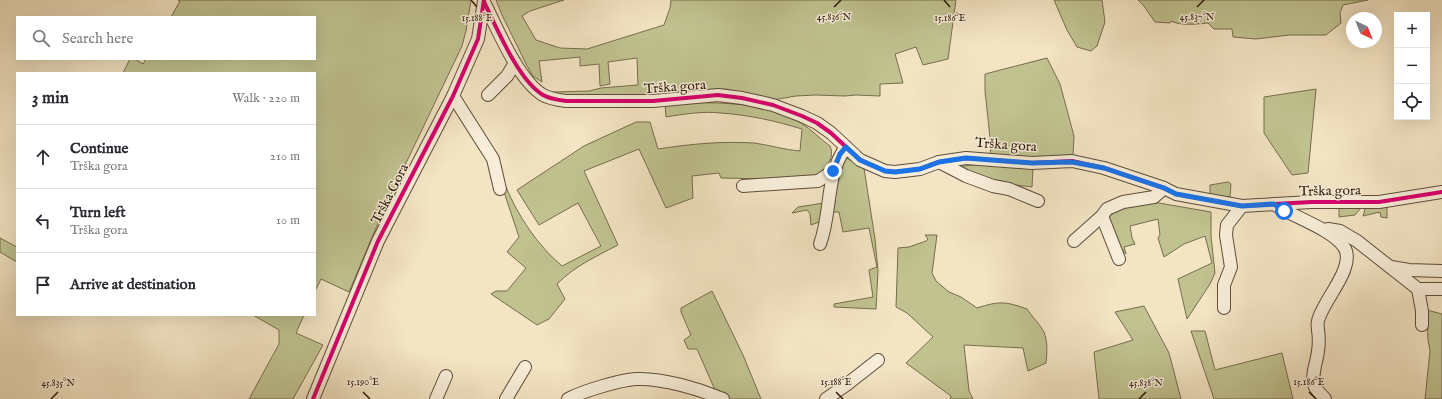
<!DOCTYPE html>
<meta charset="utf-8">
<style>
:root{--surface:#fff;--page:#f2f2f3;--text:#2b2b33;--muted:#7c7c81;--line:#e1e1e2}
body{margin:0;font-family:"IM FELL English",serif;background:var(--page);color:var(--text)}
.controls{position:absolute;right:12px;top:12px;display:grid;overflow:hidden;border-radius:0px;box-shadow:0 4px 16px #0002}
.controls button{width:36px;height:36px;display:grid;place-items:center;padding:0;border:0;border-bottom:1px solid var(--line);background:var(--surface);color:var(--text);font:20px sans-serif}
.compass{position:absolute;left:1346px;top:12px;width:36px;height:36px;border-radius:50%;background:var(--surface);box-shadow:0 4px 16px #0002;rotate:137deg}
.stop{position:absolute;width:12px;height:12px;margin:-9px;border:3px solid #1a73e8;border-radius:50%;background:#fff}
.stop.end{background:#1a73e8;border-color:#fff;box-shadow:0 1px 4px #0008}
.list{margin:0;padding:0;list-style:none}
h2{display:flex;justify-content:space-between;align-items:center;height:52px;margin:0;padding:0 16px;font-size:17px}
h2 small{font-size:13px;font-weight:400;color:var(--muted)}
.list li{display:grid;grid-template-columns:26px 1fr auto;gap:12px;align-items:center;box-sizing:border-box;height:64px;padding:0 16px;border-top:1px solid var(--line)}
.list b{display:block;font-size:15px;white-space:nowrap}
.list p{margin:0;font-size:13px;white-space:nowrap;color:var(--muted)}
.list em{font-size:13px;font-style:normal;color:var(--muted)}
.icon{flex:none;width:22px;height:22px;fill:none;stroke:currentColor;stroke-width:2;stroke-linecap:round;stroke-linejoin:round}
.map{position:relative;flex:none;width:1442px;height:399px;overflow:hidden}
.search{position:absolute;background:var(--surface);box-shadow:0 4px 16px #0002;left:16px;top:16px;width:300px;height:44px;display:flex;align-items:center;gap:10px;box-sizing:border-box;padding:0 14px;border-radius:0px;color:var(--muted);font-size:15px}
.panel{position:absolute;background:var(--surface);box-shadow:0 4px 16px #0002;left:16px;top:72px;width:300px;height:244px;border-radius:0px}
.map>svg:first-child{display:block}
</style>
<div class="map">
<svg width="1442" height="399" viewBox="0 0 1442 399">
<rect width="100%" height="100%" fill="#f3e4c3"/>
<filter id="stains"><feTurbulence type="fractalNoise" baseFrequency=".005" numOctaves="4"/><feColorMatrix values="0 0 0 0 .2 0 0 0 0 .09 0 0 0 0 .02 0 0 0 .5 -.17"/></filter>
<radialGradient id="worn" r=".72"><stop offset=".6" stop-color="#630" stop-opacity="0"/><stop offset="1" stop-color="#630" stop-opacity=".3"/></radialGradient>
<g fill="#c0c290" stroke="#766d4c">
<polygon points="178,0 471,0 466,31 462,46 384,209 349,292 321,279 315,291 315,73 123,73 130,59 135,59 143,64 146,59 315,59 315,17 171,17 180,1"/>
<polygon points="496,0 564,0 530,11 522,16 536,40 560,48 587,49 664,25 670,8 671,0 956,0 948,59 923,65 916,47 895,54 903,83 880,84 880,96 856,95 845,96 816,95 796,96 773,100 726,89 637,95 558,96 552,92 589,91 601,88 638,85 637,58 608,62 610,84 600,86 599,64 580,66 580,57 539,61 542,82 533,76 527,66 502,15"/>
<polygon points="1054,0 1102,0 1105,22 1097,46 1091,51 1077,47 1067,30"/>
<path d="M1138,0H1368L1343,5L1340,13L1341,23L1326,35H1289L1256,39L1233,37L1232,29H1214L1208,23C1197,24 1181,26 1171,21L1170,23L1155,22L1144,6Z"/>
<polygon points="1047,58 1060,84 1074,136 1073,156 1032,159 990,154 991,147 985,91 985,74"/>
<polygon points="1316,89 1308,173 1292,175 1264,133 1264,97"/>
<path d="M665,103C711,103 759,99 801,123C811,129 820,139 830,146C836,160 823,171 812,180L721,178L719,173L692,176L693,198L666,208L639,149L584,171L618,245C595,257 575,266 557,284L565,299L549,319L537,325L491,294L496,291H507L526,268L507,252L519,237L503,189L506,187C518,216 538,246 562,266L601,246L578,203L539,225L517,190L584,146L636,122H650L658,149C690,144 722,141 754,143C770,145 785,150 800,151L802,129C776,121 749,115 721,113C703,111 684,114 666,117Z"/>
<polygon points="843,156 864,168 875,239 878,270 876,309 834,307 834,304 873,297 869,270 877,267 869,228 843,232 839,212 830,212"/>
<polygon points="991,163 1033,167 1032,187 998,183 954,167"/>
<polygon points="1228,182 1231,184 1230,197 1210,196 1210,185"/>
<polygon points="824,203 822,221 811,225 810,214 807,210 792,213 798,207"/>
<polygon points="1138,203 1159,203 1211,212 1211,236 1215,273 1210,284 1187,319 1178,279 1212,263 1205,236 1184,244 1164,257 1158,238 1160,235 1158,219 1130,226 1132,238 1135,244 1124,247 1126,254 1121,248 1109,217 1119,208"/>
<polygon points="1366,206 1387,207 1387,218 1381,217 1380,212 1363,216"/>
<polygon points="1339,207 1361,208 1355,215 1339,217"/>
<path d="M925,235H937L932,273L936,281L949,292L961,297L977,308C999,301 1005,301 1027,309C1032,317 1040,324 1044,332C1048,342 1047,353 1046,363L1028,371L1023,348L964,345L969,391L973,399H950L951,396L906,363L933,337L907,313L896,307L898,248L909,247L926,241L928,239Z"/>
<polygon points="0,238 17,247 17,262 0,252"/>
<polygon points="712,291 743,355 761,399 731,399 715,390 697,349 688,349 684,340 691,335 681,312 681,308"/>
<polygon points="1144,306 1169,353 1181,399 1099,399 1094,352 1133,340 1115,312"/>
<polygon points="1427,310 1442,314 1442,399 1425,399 1430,351 1428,340"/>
<polygon points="253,315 304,315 296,333 323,345 293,399 249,399 279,344 279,330"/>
<polygon points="1191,331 1205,331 1215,370 1282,353 1293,399 1214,399"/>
</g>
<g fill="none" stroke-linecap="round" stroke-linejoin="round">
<defs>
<g id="street">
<path d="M484,2C497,28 518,80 543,95C550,99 558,100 566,101H653L718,95L742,98L773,105L802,116L817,123L831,133L860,160L885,171L895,172L920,169L939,162L966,158L1032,163L1072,161L1104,168L1164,188L1176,194L1242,206L1311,202H1379L1442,192"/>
<polyline points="488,95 507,76 515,63"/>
<polyline points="453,96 493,159 500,189"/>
<polyline points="939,162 966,176 993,186 1009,189 1038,201"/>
<polyline points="743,186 818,181 833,171"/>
<path d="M1274,204C1293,217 1332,229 1344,247C1357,267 1322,301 1318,321C1317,324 1318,327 1318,330C1319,337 1319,345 1318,351C1317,362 1310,377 1315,387C1317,391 1322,395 1325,399"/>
<polyline points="1102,216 1119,259"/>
<polyline points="1324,230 1328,229 1340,231 1357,241 1418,289 1442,289"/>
<polyline points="1074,241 1102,216 1107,209 1123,202 1154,197 1164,188"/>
<path d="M820,244C832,212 825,175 846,147"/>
<polyline points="1391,267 1409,270 1441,271"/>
<polyline points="1418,289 1422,311 1422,325"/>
<polyline points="1224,308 1224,285 1231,267 1226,235 1227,225 1242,206"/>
<polyline points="313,399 378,241 453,96 478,39 484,1"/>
<polyline points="436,399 446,376"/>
<polyline points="506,399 525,367"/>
<path d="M568,399C583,391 620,380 636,379C663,378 699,389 723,399"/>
<polyline points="826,399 846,385 878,360"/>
</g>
</defs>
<use href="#street" stroke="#5e4b38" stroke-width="14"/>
<use href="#street" stroke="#f7edd8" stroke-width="12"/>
<defs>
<g id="cycleway">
<path d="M484,2C497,28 518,80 543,95C550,99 558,100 566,101H653L718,95L742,98L773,105L802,116L817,123L831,133L860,160L885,171L895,172L920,169L939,162L966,158L1032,163L1072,161L1104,168L1164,188L1176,194L1242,206L1311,202H1379L1442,192"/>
<polyline points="313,399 378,241 453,96 478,39 484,0"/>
</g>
</defs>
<use href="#cycleway" stroke="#f7edd8" stroke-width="6"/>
<use href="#cycleway" stroke="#d6006c" stroke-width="4"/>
</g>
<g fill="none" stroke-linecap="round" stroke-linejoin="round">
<polyline stroke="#1a73e8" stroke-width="5" points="833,171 840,154 846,147 860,160 885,171 895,172 920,169 939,162 966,158 1032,163 1072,162 1104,168 1164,188 1176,194 1242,206 1274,204 1284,211"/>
</g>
<path fill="none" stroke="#2d1809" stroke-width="1.5" d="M471,0L477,7M944,0L950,7M834,7L841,0M1197,7L1204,0M363,392L370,399M836,392L843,399M1309,392L1316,399M51,399L58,392M1139,399L1146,392"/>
<g text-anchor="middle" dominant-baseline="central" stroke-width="3" stroke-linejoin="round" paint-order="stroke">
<g font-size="14" fill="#2d1809" stroke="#f7edd8">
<text transform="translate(675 87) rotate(-4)">Trška gora</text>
<text transform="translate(1006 145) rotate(4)">Trška gora</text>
<text transform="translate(1330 191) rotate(-1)">Trška gora</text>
<text transform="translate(390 194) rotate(-63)">Trška Gora</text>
</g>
</g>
<g font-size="10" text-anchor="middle" fill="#2d1809" stroke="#f7edd8" stroke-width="3" stroke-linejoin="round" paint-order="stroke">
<text x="834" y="20">45.836°N</text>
<text x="1197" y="20">45.837°N</text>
<text x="477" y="21">15.188°E</text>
<text x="950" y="21">15.186°E</text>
<text x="363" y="385">15.190°E</text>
<text x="836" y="385">15.188°E</text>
<text x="1309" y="385">15.186°E</text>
<text x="58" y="386">45.835°N</text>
<text x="1146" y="386">45.838°N</text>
</g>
<rect width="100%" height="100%" filter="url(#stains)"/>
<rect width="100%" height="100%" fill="url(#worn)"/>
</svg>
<div class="controls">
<button>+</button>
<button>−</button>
<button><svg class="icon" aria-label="locate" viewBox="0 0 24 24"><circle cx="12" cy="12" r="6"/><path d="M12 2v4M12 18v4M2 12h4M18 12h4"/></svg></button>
</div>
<svg class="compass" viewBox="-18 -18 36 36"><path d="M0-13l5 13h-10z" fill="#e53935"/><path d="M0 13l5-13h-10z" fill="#7c7c81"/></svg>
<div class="stop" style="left:1284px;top:211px"></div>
<div class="stop end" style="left:833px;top:171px"></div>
<div class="search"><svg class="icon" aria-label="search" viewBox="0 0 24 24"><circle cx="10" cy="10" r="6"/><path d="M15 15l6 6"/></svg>Search here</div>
<section class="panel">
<h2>3 min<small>Walk · 220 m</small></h2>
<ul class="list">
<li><svg class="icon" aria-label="ahead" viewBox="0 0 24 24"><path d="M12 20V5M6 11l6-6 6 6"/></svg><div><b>Continue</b><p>Trška gora</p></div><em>210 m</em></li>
<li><svg class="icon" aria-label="left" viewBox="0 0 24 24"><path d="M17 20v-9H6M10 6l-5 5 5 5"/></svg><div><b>Turn left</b><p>Trška gora</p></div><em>10 m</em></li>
<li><svg class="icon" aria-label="arrive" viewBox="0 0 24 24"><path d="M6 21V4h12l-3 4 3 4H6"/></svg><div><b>Arrive at destination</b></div></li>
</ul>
</section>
</div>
